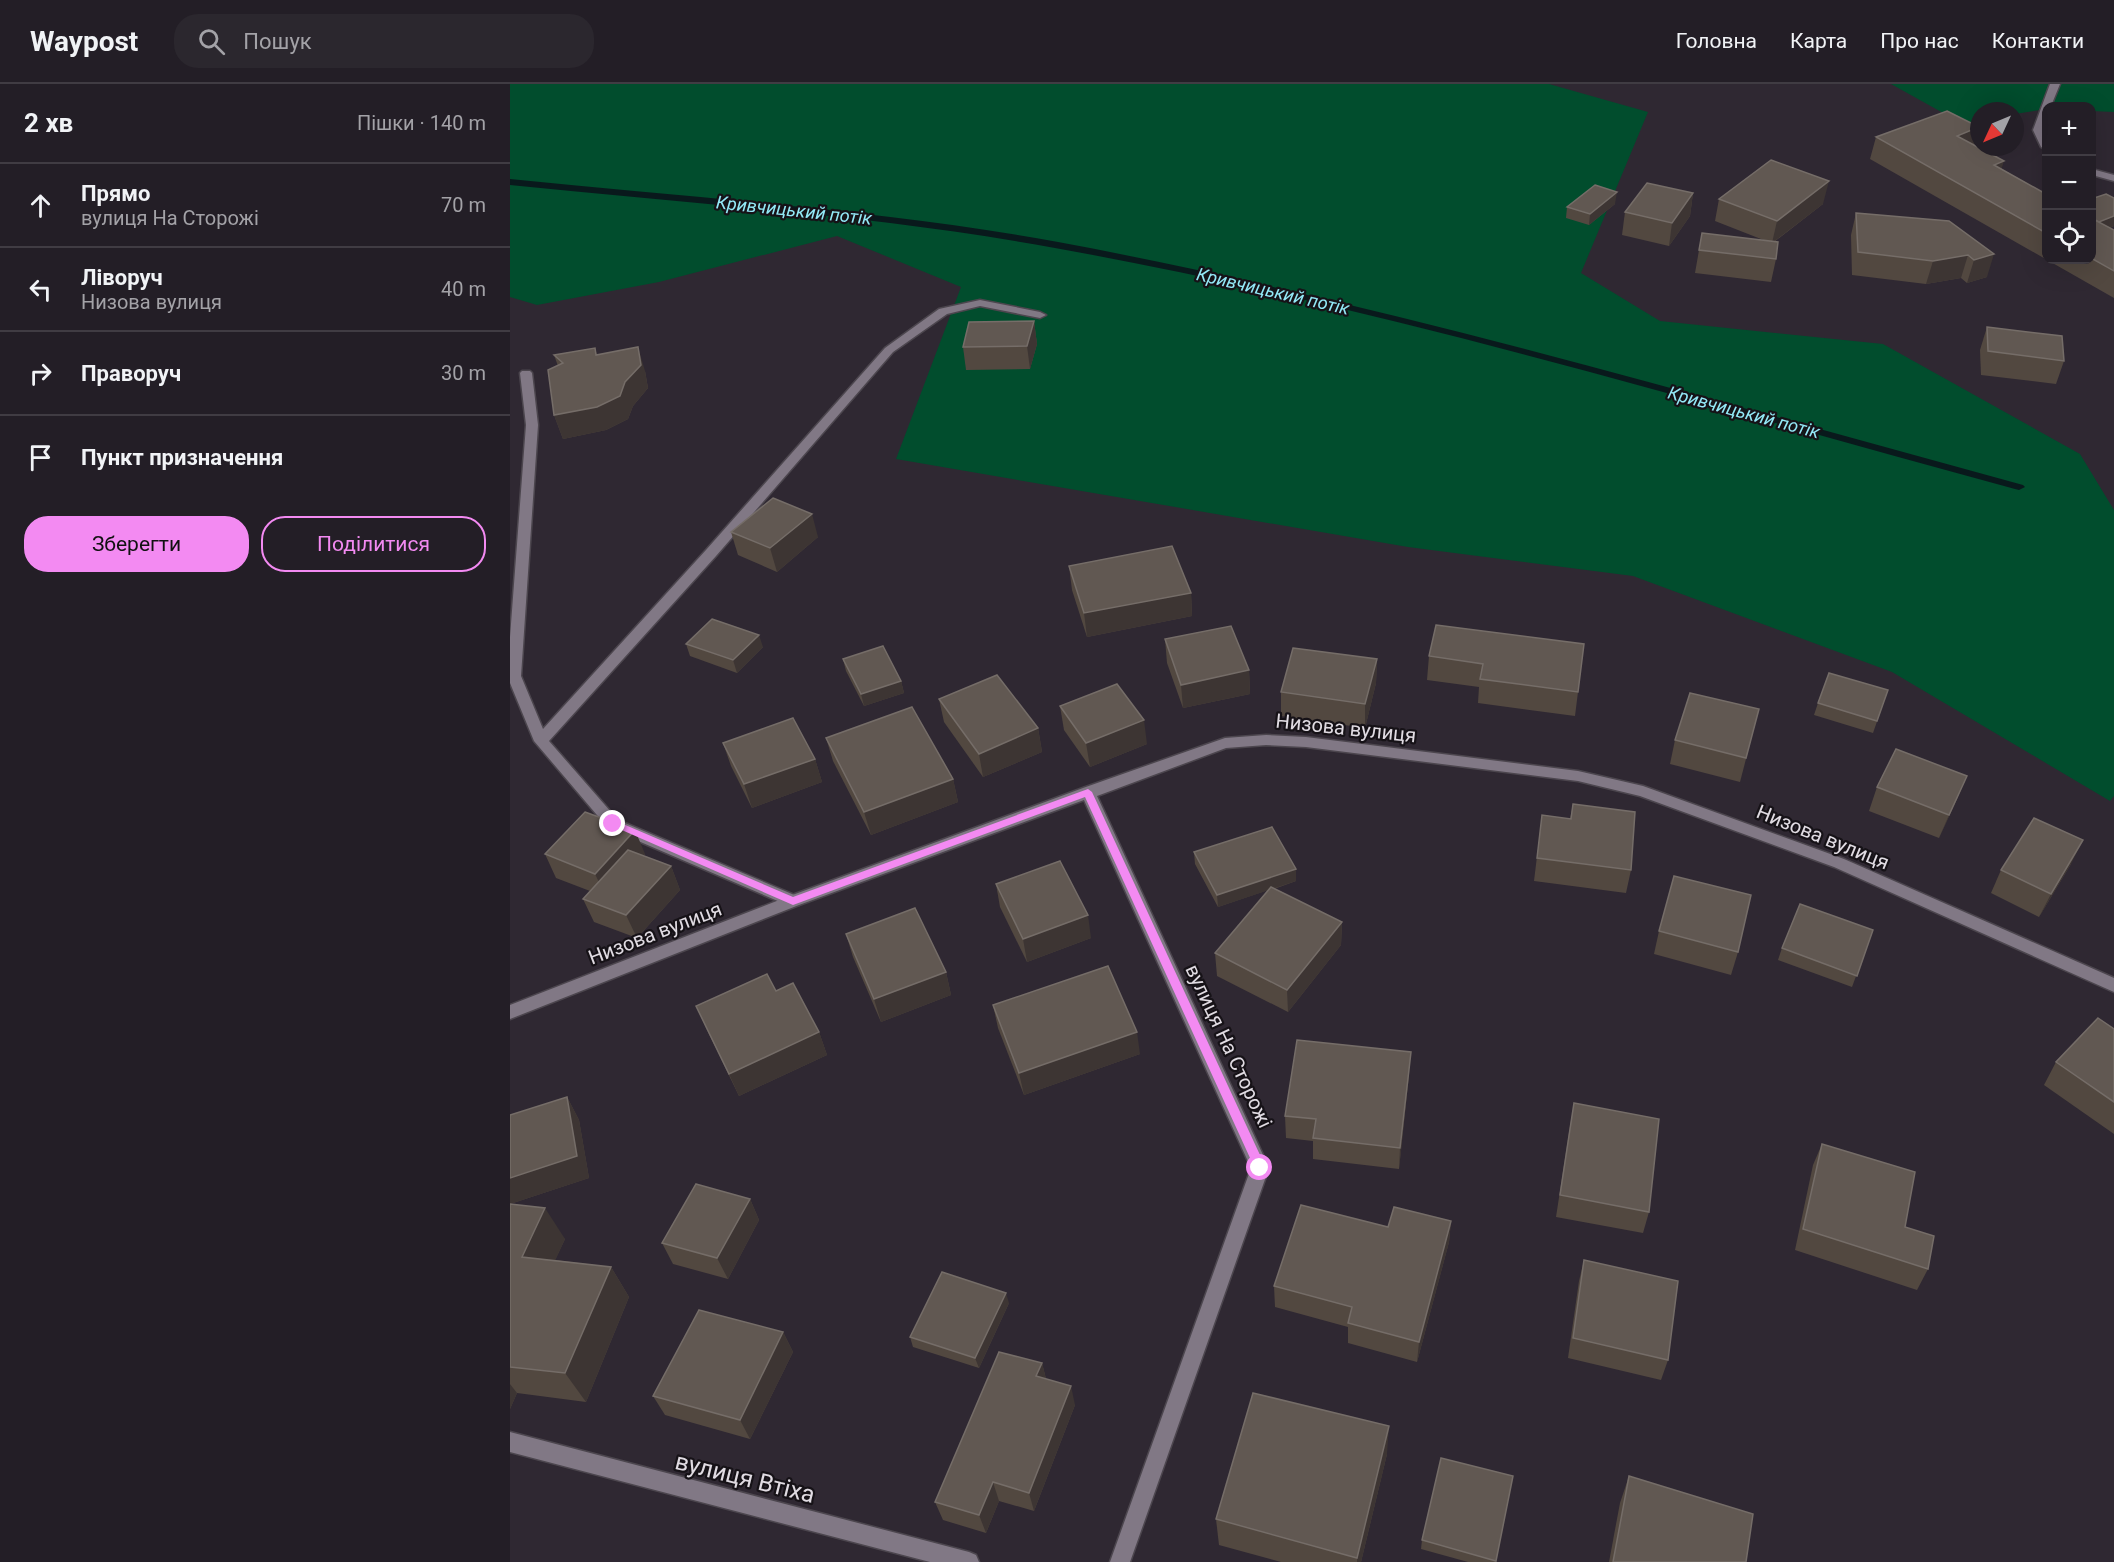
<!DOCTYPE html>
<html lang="uk">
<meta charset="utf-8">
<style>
:root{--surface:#231e26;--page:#2b272e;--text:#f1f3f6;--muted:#a3a2a7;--line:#403c43;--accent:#f38af2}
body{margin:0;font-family:Roboto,sans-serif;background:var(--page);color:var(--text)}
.controls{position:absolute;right:18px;top:18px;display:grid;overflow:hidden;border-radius:12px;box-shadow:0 6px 24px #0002}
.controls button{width:54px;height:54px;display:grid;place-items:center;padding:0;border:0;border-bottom:2px solid var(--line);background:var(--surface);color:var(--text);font:30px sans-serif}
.compass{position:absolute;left:1460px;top:18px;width:54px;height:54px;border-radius:50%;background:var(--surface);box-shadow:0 6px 24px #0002;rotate:226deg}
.stop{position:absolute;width:18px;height:18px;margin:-14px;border:4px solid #f38af2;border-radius:50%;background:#fff}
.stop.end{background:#f38af2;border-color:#fff;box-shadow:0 2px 6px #0008}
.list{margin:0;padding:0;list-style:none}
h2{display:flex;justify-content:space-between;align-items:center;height:78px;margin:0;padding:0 24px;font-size:26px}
h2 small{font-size:20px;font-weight:400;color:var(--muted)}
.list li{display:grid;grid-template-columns:39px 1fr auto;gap:18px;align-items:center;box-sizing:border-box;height:84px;padding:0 24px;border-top:2px solid var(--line)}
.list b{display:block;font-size:22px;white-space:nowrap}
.list p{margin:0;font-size:20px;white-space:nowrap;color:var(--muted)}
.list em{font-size:20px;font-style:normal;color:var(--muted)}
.actions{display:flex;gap:12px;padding:18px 24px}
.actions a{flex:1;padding:14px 0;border:2px solid var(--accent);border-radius:24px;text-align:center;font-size:21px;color:var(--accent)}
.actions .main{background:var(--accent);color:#111}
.icon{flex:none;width:33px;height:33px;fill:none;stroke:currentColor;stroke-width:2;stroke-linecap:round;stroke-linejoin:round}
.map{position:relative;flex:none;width:1604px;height:1478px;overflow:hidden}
header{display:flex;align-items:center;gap:36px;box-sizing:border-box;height:84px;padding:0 30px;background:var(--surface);border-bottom:2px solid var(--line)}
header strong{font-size:28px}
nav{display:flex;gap:33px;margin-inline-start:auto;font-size:21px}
.search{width:420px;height:54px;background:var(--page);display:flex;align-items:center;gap:15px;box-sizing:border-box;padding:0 21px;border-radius:24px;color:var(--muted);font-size:22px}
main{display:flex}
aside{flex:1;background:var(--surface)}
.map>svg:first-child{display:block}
</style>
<header>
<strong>Waypost</strong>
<div class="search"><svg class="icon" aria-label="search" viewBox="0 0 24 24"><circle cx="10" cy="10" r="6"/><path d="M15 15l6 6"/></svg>Пошук</div>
<nav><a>Головна</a><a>Карта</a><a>Про нас</a><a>Контакти</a></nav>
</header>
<main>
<aside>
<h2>2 хв<small>Пішки · 140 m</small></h2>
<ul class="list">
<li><svg class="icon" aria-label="ahead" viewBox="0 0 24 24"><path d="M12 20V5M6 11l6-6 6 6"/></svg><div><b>Прямо</b><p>вулиця На Сторожі</p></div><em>70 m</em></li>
<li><svg class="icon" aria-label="left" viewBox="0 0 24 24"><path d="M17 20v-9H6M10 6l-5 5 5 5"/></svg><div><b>Ліворуч</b><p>Низова вулиця</p></div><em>40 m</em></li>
<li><svg class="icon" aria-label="right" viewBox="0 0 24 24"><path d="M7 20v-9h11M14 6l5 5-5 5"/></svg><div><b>Праворуч</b></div><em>30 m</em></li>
<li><svg class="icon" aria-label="arrive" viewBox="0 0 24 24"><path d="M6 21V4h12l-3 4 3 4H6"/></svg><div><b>Пункт призначення</b></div></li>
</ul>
<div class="actions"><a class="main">Зберегти</a><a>Поділитися</a></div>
</aside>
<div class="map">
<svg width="1604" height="1478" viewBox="0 0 1604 1478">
<rect width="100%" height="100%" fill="#2f2832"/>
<g fill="#014d2d">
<polygon points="0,0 1039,0 1138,28 1071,189 1150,237 1373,260 1570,370 1604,426 1604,712 1600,717 1382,588 1123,492 898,463 386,375 451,203 327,152 149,198 27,221 0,213"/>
<polygon points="1381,0 1604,0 1604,28 1582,27 1582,22 1536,22 1536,25 1505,30 1505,27 1469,27 1469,37 1453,40"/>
</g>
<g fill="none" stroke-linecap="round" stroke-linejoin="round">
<path fill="#09191c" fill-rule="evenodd" d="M0,95C183,114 367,125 548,158C874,219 1193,314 1513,401L1515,403L1509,406L1505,405C1187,319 870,222 545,164C365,131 182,120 0,101Z"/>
<defs>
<g id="service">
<polygon points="1540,0 1550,0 1541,22 1536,22 1536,36 1533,46 1536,54 1536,66 1531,63 1523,46"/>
<polygon points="1582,85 1604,91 1604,97 1582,91"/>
<polygon points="470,216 530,228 536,231 530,234 470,222 437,230 383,268 206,472 39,657 108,736 289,813 291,817 289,821 277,821 98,744 24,657 0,599 0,553 16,341 10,289 12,287 20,287 22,289 28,341 11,592 33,645 196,466 375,264 429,225"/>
</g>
<g id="minor">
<polygon points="756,651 796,653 1068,687 1133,702 1334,775 1604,894 1604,908 1324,783 1130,712 1068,697 796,663 756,661 716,664 587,712 759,1084 620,1478 600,1478 741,1084 574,716 289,821 0,935 0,921 277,813 573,704 715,654"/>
<polygon points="0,1348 459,1468 466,1471 469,1478 420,1478 0,1368"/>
</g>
</defs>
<use href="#service" stroke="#4c464e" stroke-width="3"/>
<use href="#minor" stroke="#4c464e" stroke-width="3"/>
<use href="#service" fill="#817885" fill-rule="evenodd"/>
<use href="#minor" fill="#817885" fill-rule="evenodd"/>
</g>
<g fill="#524840">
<polygon points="1469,43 1464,60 1492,85 1536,110 1536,176 1581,176 1581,115 1604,114 1604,142 1600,144 1604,146 1604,214 1360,75 1366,53"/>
<polygon points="1183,109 1180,132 1159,162 1112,151 1115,128"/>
<polygon points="1209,115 1313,120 1264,158 1266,175 1261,198 1185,189 1192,149 1256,157 1205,137"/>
<polygon points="1105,120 1079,141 1056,134 1057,123"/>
<polygon points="1346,129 1439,137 1477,193 1457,199 1451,194 1416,200 1342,191 1341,151"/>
<polygon points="524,237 527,260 520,285 456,286 453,263"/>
<polygon points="1477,243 1554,277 1546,300 1471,291 1470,266"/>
<polygon points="85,264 87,271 135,287 138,304 123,322 118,335 96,346 53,355 44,331 48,282 44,271"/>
<polygon points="221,448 308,453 267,488 228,471"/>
<polygon points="559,482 681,509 682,532 577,553 562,506"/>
<polygon points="655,555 739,586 740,610 673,624 657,579"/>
<polygon points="176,560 253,563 227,589 180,572"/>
<polygon points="1074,560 1065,632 968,619 969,603 917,596 919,572"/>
<polygon points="333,575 391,597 394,609 354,622 336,587"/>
<polygon points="867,575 866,599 855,644 771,632 771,608"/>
<polygon points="1378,606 1363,649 1304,631 1308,619"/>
<polygon points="429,615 528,644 532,668 473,693 434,638"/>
<polygon points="550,622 637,660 580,683 554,646"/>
<polygon points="1249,625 1230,698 1160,680 1165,656"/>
<polygon points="316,654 443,695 448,718 361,751 323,677"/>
<polygon points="213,659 305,675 312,698 242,724 221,682"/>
<polygon points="1457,692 1447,715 1429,754 1359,727 1367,703"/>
<polygon points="1063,720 1121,786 1116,809 1024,797 1032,731 1060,735"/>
<polygon points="684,768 786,785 786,797 764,805 832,838 831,861 778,928 707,892 705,869 758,806 708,823 685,780"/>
<polygon points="35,770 135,770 133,772 161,782 170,806 127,854 84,838 73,815 80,807 46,794"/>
<polygon points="1561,780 1529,833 1481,809 1491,786"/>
<polygon points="486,800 581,854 517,878 490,823"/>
<polygon points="1363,846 1342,903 1268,876 1272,864"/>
<polygon points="1149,847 1228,868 1221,891 1144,870"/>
<polygon points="336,850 436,888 441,911 371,938 343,873"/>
<polygon points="483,921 630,970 514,1011 488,944"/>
<polygon points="186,922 309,948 317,971 229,1012 196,944"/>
<polygon points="1604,945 1604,1050 1534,1001 1546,978"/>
<polygon points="899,991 889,1085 803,1075 803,1057 776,1054 775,1032"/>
<polygon points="57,1013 69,1036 79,1094 0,1120 55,1155 45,1176 101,1183 119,1213 76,1318 7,1309 0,1325 0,1031"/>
<polygon points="1064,1019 1139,1128 1133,1149 1046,1133 1060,1042"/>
<polygon points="1312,1060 1395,1143 1418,1185 1407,1206 1285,1166 1303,1081"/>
<polygon points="240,1115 249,1136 218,1195 163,1180 152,1159"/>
<polygon points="941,1137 939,1158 907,1278 838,1259 838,1243 765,1223 764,1202 878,1143"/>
<polygon points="1074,1176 1158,1276 1151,1296 1058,1274 1069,1197"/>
<polygon points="499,1219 469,1284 403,1263 400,1253"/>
<polygon points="273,1248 283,1268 240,1355 155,1331 143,1312"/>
<polygon points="532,1279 536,1295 565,1321 524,1427 489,1417 476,1449 433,1436 425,1418"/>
<polygon points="877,1370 851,1478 771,1478 709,1461 706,1435"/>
<polygon points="1003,1392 986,1478 958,1478 911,1465 912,1456"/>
<polygon points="1119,1392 1236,1478 1099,1478 1110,1419"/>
</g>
<g fill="#3d3533">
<polygon points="1469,43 1462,65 1447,52"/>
<polygon points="1494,77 1487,99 1484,81"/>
<polygon points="1319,97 1313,120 1262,159 1267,137"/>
<polygon points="1107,108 1105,120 1079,141 1080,130"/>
<polygon points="1183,109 1180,132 1159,162 1162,139"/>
<polygon points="1604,132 1604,142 1581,151 1581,141"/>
<polygon points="1484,170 1477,193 1457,199 1464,176"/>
<polygon points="1458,171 1451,194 1416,200 1423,177"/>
<polygon points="524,237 527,260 520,285 517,262"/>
<polygon points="128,263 135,287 138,304 123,322 118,335 96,346 53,355 44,331"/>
<polygon points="302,430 308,453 267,488 260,464"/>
<polygon points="681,509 682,532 577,553 574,529"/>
<polygon points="249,551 253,563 227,589 223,576"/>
<polygon points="867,575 866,599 855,644 855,620"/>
<polygon points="739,586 740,610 673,624 671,601"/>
<polygon points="391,597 394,609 354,622 351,610"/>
<polygon points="634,636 637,660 580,683 576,659"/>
<polygon points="528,644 532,668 473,693 469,670"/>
<polygon points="305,675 312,698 242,724 234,700"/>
<polygon points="1457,692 1447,715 1429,754 1439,731"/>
<polygon points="443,695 448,718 361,751 354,728"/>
<polygon points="125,746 135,770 96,813 85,790"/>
<polygon points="1573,756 1561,780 1529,833 1541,810"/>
<polygon points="161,782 170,806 127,854 116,831"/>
<polygon points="786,785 786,797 708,823 707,811"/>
<polygon points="578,831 581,854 517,878 513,855"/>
<polygon points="832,838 831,861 778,928 777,906"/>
<polygon points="436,888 441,911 371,938 364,915"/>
<polygon points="309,948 317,971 229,1012 219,990"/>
<polygon points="627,948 630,970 514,1011 509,989"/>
<polygon points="901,968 899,991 889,1085 890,1064"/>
<polygon points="57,1013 69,1036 79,1094 0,1120 0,1094"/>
<polygon points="240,1115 249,1136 218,1195 207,1174"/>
<polygon points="35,1124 55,1155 33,1203 12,1173"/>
<polygon points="941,1137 939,1158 907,1278 909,1258"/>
<polygon points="101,1183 119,1213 76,1318 55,1289"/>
<polygon points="496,1209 499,1219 469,1284 465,1274"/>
<polygon points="273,1248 283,1268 240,1355 230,1336"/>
<polygon points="532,1279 537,1299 526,1292"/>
<polygon points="0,1300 7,1309 0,1325"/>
<polygon points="561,1302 565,1321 524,1427 519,1409"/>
<polygon points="879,1342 877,1370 851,1478 847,1478 847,1474"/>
<polygon points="483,1398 489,1417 476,1449 469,1431"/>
</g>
<g fill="#615852" stroke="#756d68" stroke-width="1.5">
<polygon points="1437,27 1469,43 1447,52 1494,77 1484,81 1536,110 1536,149 1366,53"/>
<polygon points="1261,76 1319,97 1267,137 1209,115"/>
<polygon points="1137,99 1183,109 1162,139 1115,128"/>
<polygon points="1085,101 1107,108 1080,130 1057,123"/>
<polygon points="1596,110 1604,114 1604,132 1589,138 1581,134 1581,115"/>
<polygon points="1346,129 1439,137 1484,170 1464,176 1458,171 1423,177 1348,168"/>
<polygon points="1581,134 1604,146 1604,187 1581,174"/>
<polygon points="1192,149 1268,158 1266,175 1189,166"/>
<polygon points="524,237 517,262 453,263 459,238"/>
<polygon points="1477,243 1552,252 1554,277 1478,267"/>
<polygon points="128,263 131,281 115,298 110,312 87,323 44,331 38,286 53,279 44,271 85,264 86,271"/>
<polygon points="263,414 302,430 260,464 221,448"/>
<polygon points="662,462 681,509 574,529 559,482"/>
<polygon points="202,535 249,551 223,576 176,560"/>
<polygon points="926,541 1074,560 1068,608 970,595 973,580 919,572"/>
<polygon points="721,542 739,586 671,601 655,555"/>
<polygon points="373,562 391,597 351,610 333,575"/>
<polygon points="783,564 867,575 855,620 771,608"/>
<polygon points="1319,589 1378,606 1367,637 1308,619"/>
<polygon points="487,591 528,644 469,670 429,615"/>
<polygon points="607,600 634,636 576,659 550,622"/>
<polygon points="1180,609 1249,625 1236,674 1165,656"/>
<polygon points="402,623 443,695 354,728 316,654"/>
<polygon points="283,634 305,675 234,700 213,659"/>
<polygon points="1386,665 1457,692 1439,731 1367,703"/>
<polygon points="1063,720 1125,728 1121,786 1027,774 1032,731 1061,735"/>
<polygon points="75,728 125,746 85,790 35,770"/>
<polygon points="1524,734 1573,756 1541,810 1491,786"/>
<polygon points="762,743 786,785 707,811 684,768"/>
<polygon points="118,766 161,782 116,831 73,815"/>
<polygon points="550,777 578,831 513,855 486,800"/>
<polygon points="1164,792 1241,811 1228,868 1149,847"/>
<polygon points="761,803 832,838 777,906 705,869"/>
<polygon points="1290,820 1363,846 1347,892 1272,864"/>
<polygon points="405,824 436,888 364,915 336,850"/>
<polygon points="598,882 627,948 509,989 483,921"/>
<polygon points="257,890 266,907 283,899 309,948 219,990 186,922"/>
<polygon points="1588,934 1604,945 1604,1018 1546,978"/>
<polygon points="787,956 901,968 890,1064 803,1054 806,1035 775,1032"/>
<polygon points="57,1013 67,1072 0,1094 0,1031"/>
<polygon points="1064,1019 1149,1035 1139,1128 1050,1111"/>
<polygon points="1312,1060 1405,1088 1395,1143 1424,1152 1418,1185 1293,1145"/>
<polygon points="186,1100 240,1115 207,1174 152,1159"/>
<polygon points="0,1120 35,1124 12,1173 101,1183 55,1289 0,1283"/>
<polygon points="791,1121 878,1143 884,1123 941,1137 909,1258 838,1239 842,1223 764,1202"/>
<polygon points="1074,1176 1168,1197 1158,1276 1063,1254"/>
<polygon points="432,1188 496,1209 465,1274 400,1253"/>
<polygon points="189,1226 273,1248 230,1336 143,1312"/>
<polygon points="489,1268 532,1279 526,1292 561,1302 519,1409 483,1398 469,1431 425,1418"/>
<polygon points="743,1309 879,1342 847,1474 706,1435"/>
<polygon points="931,1374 1003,1392 986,1477 912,1456"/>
<polygon points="1119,1392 1243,1430 1236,1478 1103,1478"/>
</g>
<polygon fill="#f38af2" points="578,705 582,708 756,1084 754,1087 746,1087 575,713 283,821 98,740 106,737 283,813"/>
<g text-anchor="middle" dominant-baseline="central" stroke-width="4.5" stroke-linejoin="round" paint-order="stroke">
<g font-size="18" font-style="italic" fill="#93e9f7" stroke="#161217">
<text transform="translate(284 126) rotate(6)">Кривчицький потік</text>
<text transform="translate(763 207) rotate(13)">Кривчицький потік</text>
<text transform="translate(1234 328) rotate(15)">Кривчицький потік</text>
</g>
<g font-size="20" fill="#e1dce3" stroke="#161217">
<text transform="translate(836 644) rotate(6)">Низова вулиця</text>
<text transform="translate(1313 753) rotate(22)">Низова вулиця</text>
<text transform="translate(145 849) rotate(-21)">Низова вулиця</text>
<text transform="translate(719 962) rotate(65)">вулиця На Сторожі</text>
</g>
<g font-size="24" fill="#e1dce3" stroke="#161217">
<text transform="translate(235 1394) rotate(14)">вулиця Втіха</text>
</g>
</g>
</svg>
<div class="controls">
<button>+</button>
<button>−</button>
<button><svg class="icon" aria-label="locate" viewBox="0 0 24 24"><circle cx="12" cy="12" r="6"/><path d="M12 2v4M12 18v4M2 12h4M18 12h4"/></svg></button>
</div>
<svg class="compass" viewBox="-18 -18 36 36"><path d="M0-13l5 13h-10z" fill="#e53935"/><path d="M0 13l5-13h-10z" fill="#a3a2a7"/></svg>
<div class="stop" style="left:750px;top:1084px"></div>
<div class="stop end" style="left:103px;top:740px"></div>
</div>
</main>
